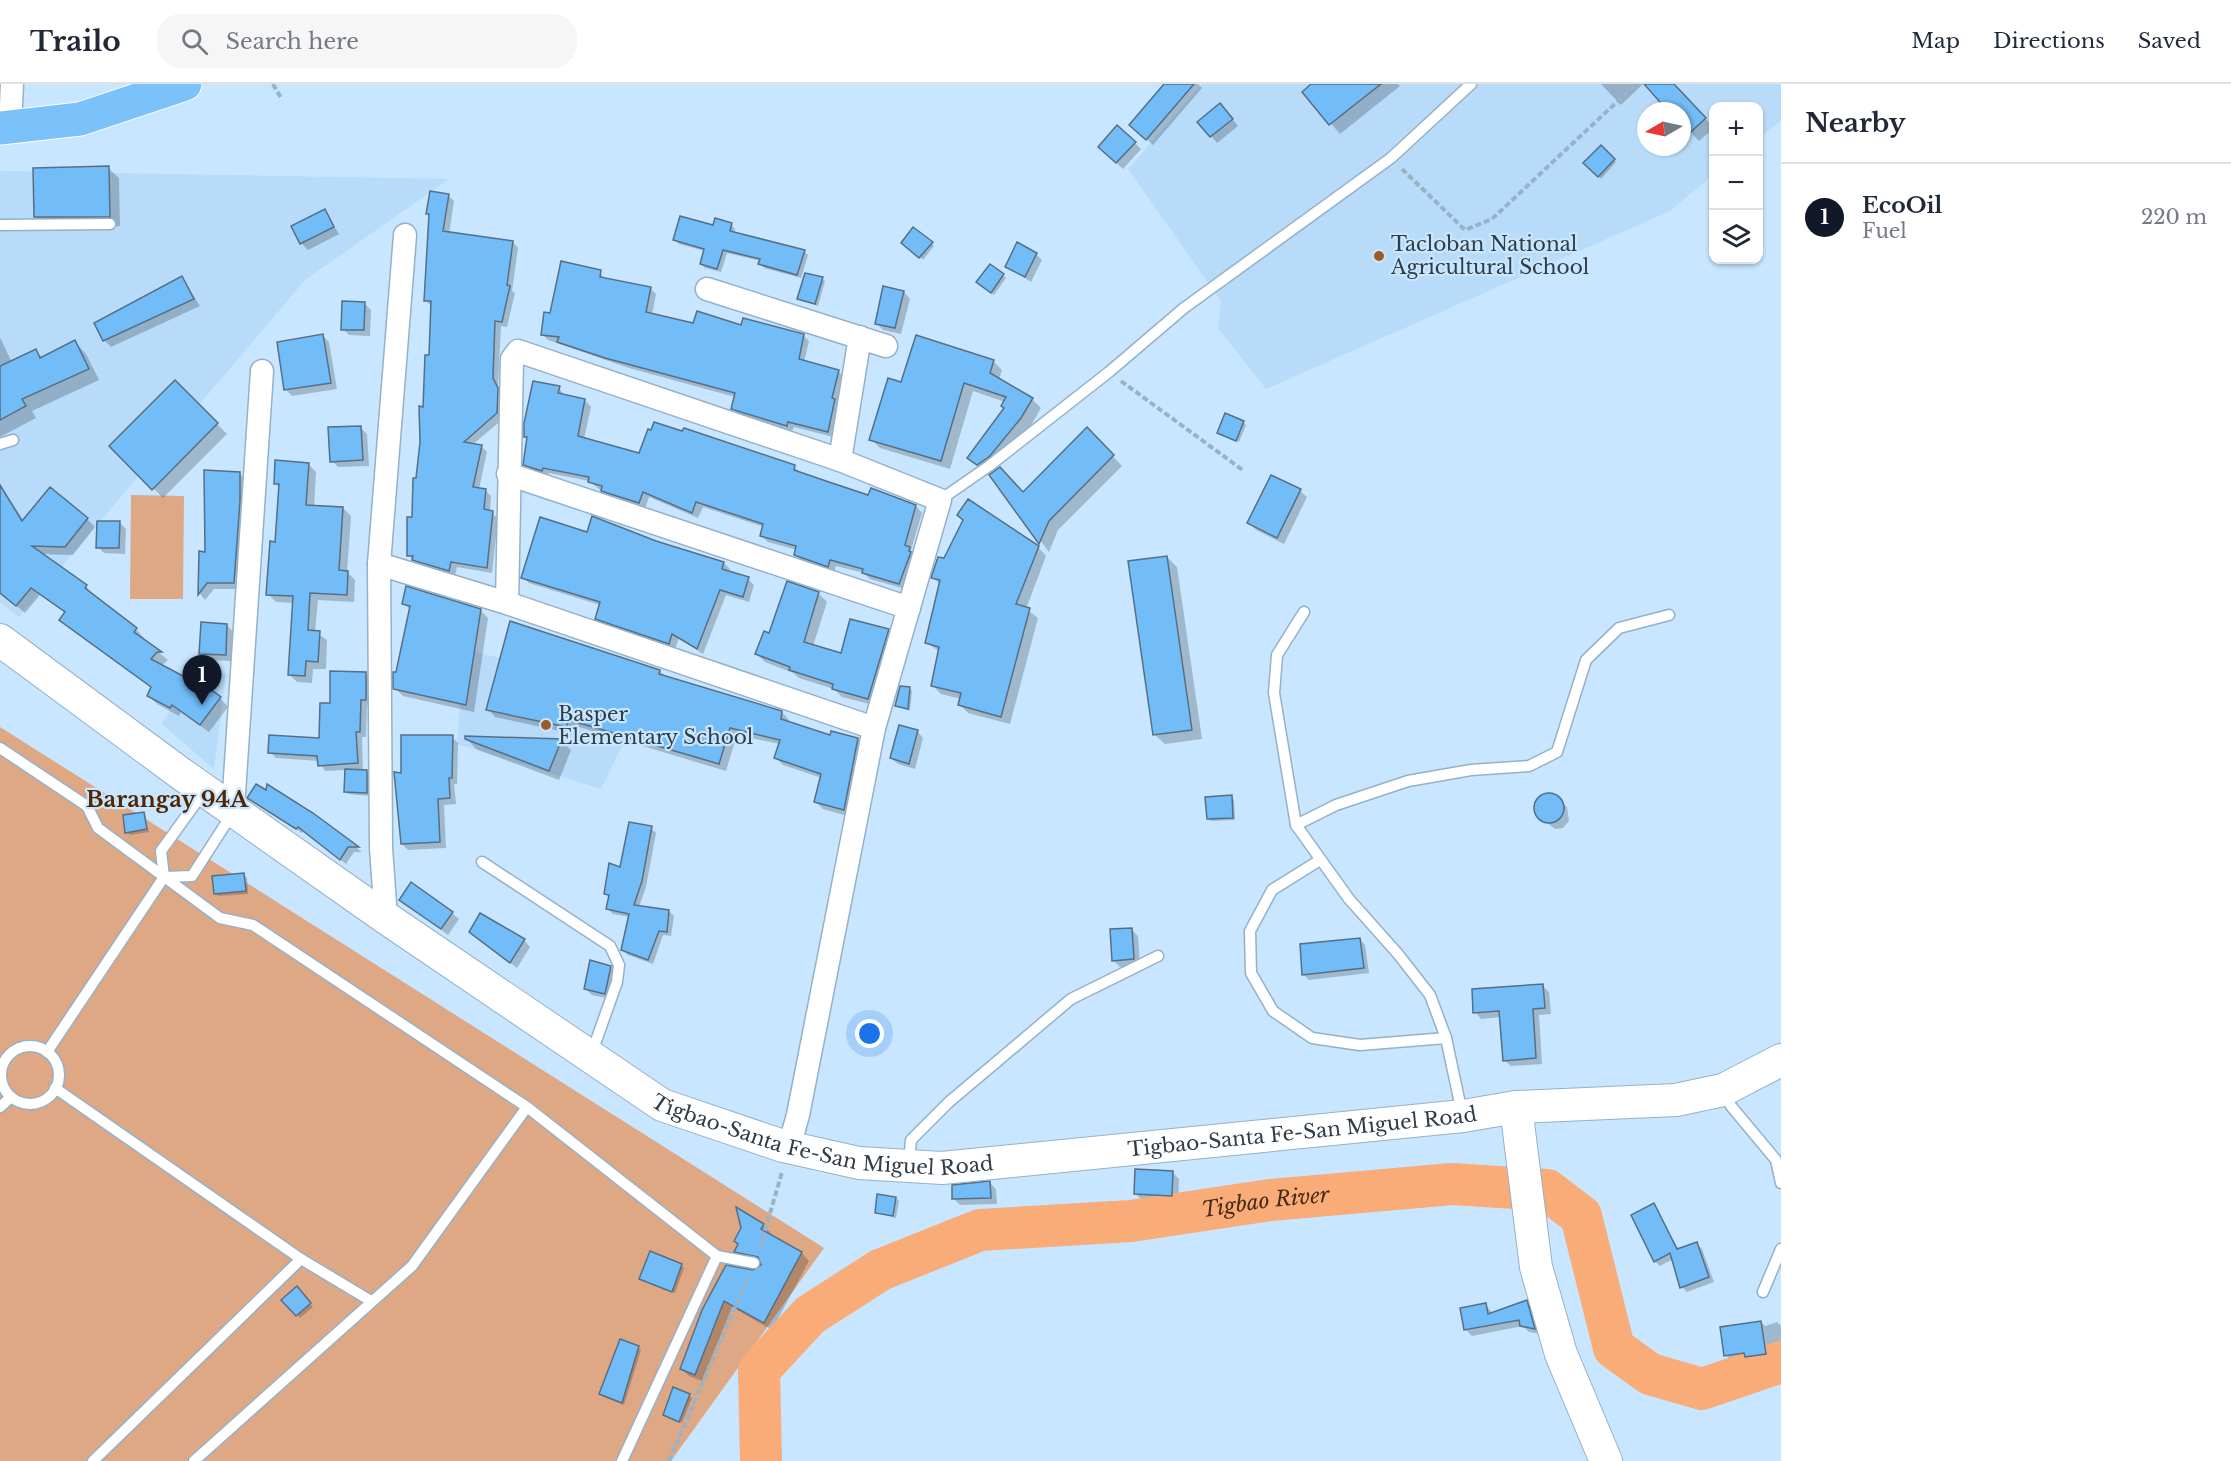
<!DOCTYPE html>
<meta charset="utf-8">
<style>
:root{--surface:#fff;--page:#f6f6f7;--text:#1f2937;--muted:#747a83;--line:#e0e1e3;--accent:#111827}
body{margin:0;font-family:"Libre Baskerville",serif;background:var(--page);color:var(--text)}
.controls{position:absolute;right:18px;top:18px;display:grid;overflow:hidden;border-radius:12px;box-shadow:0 2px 4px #0004}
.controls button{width:54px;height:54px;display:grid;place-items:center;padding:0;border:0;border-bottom:2px solid var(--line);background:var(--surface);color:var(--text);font:30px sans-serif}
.compass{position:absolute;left:1637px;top:18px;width:54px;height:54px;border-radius:50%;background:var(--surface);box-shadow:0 2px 4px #0004;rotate:261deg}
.you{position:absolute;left:870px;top:950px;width:21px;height:21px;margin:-15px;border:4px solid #fff;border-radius:50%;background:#1a73e8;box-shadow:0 0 0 9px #1a73e833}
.badge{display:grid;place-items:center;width:39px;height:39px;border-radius:50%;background:var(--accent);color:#fff;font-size:20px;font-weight:700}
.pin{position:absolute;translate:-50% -50px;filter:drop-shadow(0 2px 3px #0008)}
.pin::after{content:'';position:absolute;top:32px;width:21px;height:18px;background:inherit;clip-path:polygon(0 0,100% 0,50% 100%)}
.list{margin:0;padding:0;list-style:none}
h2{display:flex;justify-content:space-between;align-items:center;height:78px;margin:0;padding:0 24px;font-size:26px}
h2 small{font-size:20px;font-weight:400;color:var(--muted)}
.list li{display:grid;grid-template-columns:39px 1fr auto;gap:18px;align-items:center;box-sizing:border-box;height:108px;padding:0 24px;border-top:2px solid var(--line)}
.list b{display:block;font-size:22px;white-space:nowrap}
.list p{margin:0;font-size:20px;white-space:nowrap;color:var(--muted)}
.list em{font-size:20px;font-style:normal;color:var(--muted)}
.icon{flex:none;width:33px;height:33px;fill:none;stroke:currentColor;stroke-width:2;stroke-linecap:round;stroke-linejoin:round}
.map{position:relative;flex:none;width:1781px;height:1377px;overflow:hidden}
header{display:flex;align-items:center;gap:36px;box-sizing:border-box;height:84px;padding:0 30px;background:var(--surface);border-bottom:2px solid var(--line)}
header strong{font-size:28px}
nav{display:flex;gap:33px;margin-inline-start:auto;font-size:21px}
.search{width:420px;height:54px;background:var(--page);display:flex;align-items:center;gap:15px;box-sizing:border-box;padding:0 21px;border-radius:24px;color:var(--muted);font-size:22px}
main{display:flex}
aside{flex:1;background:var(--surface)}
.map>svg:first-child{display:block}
</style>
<header>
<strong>Trailo</strong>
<div class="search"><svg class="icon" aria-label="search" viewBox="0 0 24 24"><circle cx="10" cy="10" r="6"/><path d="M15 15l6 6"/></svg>Search here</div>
<nav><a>Map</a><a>Directions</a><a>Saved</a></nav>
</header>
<main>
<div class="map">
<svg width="1781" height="1377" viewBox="0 0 1781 1377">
<rect width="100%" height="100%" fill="#c8e6ff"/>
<g fill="#b8dbf9" fill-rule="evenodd">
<path d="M1202,0H1781V36L1759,54L1758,22H1714L1713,91L1670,127L1266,305L1218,244L1221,217L1128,85ZM1646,27H1682V63H1646Z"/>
<polygon points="0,87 449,95 305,196 19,533 0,518"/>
<polygon points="464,565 504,575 642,622 601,705 457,660"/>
<polygon points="195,583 226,590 214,685 162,640"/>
</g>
<g fill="#dea885">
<polygon points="131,411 184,412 183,515 130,515"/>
<polygon points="0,643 824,1164 671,1377 0,1377"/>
</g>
<g fill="#0003">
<polygon points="1164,0 1198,0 1202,4 1153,61 1131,41"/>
<polygon points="1314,0 1398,0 1400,2 1340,50 1304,8"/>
<polygon points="1601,0 1643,0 1621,21"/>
<polygon points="1646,0 1673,0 1714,44 1699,57 1682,39 1682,27 1670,27"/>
<polygon points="1226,27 1238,42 1217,59 1199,38"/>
<polygon points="1135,59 1141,65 1123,85 1106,69"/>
<polygon points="1601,63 1616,78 1601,95 1585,79"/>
<polygon points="108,84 119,94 120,142 46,143 36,133"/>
<polygon points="448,111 454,117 449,150 513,158 518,164 512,207 515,209 507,243 501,242 498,302 503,311 503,335 472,361 482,363 487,368 479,405 485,406 491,412 490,428 498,434 492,489 457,483 455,492 419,481 408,471 431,273 431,222 425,216 430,132 428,129"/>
<polygon points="325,127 339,150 308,166 301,159"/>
<polygon points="731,141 735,145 734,149 804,167 808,171 801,194 764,184 761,177 727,169 721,188 705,184 701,180 705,167 679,160 675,156 714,143"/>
<polygon points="903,158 932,159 934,162 923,176"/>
<polygon points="1036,170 1042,176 1031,198 1007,182"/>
<polygon points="990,182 1006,194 994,211 981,201"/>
<polygon points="600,188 605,196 650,204 656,210 652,231 694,241 742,242 804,252 809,257 804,278 838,287 844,293 833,353 794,343 792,347 738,330 733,324 735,313 629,284 548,256 542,250 551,231"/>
<polygon points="182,194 200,222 111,263 104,256"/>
<polygon points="822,195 825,197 818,222 799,215"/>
<polygon points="904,208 910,215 901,250 883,246 876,239"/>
<polygon points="365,220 371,226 370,252 349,251 343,245"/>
<polygon points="323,252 329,258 337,305 292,312 286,306"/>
<polygon points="0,253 12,279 36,267 43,274 75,258 86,270 99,296 32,327 36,334 0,353"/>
<polygon points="993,277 1002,286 999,296 1032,315 1041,324 1030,343 999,381 987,389 969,374 1005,325 1005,318 973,307 950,385 880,364 871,355 902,300"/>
<polygon points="175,298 227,350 163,414 112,362"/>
<polygon points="559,304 565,312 585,316 591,323 584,355 640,371 794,383 801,389 869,413 916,422 922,429 911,466 916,471 905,505 870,495 864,489 836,482 834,488 802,477 796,471 797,466 768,458 761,452 764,443 703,423 698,434 649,413 645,425 609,413 589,397 549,389 548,393 532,387 525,380 528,355 525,352"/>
<polygon points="1243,338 1246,341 1239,358 1219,348"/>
<polygon points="360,343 367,350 369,382 338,383 332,377"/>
<polygon points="1087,345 1122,382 1058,446 1049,468 991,391 1023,410"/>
<polygon points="308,380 316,388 314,423 343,424 351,432 347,488 355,496 354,518 318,516 315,548 327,556 326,585 313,585 312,599 297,598 289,590 294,519 276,518 268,510 277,459 280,404 275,399"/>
<polygon points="240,390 246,396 240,505 214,505 205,516 200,510 201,469 207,469"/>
<polygon points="1272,393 1300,407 1307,413 1284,460 1256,446 1249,439"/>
<polygon points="0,401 24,437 87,435 95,443 73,471 40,470 86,502 93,512 136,545 144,554 143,556 168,576 161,582 220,614 228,623 209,648 181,628 179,632 157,620 148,611 152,604 70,544 61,535 66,529 40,511 25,529 0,508"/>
<polygon points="120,439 126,445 125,470 104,469 98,463"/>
<polygon points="655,458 724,479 730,485 729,488 748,495 754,501 749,518 726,511 703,570 679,554 675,565 603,540 596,534 600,521 529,499 523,493"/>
<polygon points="1038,463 1046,472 1026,525 1038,534 1010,640 968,629 960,621 961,615 941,610 932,601 940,568 927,559 941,501 933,494"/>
<polygon points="1167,473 1177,483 1202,655 1165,660 1154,650"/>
<polygon points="788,499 819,510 827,518 813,562 842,571 888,547 896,555 877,622 842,613 834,605 799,594 793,589 765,578 757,570 770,551"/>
<polygon points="404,520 480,526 488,534 474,628 403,612 395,604 411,526"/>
<polygon points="227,541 233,548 232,577 207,576 201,569"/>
<polygon points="660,587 667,594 782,628 789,636 788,639 831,653 858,655 865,663 851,733 823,725 816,718 822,694 783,681 775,673 780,660 737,651 726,687 576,642 573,650 495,633 488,625"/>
<polygon points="366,589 372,595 372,621 367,621 366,653 362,653 363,687 369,690 369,712 348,710 345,707 347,686 325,687 319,677 276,674 270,668 320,656 332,620"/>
<polygon points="909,604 912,607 910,627 896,621"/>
<polygon points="917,647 923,654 915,685 898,680 891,674"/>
<polygon points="452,653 458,659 457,700 454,700 456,720 444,721 446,764 408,766 402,760 402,690"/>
<polygon points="466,654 561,657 571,666 559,696 476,665"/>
<polygon points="1552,711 1567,723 1569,737 1563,744 1555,745 1536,730 1535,722 1543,712"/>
<polygon points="1231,713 1234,716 1235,736 1211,737 1208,734"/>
<polygon points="249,714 312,730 362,768 354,768 346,780 304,747 302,749"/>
<polygon points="143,729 149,748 130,751 127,748"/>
<polygon points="651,744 656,749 646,803 639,823 669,827 674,832 671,852 663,851 653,880 628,871 623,866 630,833 613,830 608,825 610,814 605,809"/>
<polygon points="244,791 247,794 248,810 218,812 215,809"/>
<polygon points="401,816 452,829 459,835 448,851"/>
<polygon points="1131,845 1138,852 1140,881 1120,883 1113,876"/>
<polygon points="471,848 524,856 530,863 517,884"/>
<polygon points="1360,855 1365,861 1369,889 1309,896 1304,891"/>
<polygon points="611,884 617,890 611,915 592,911 586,905"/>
<polygon points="1543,902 1549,908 1551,930 1539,931 1542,980 1511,982 1504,976 1501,933 1481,935 1475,928"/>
<polygon points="1172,1088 1179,1095 1178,1118 1142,1116 1136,1110"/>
<polygon points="990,1099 996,1105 997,1120 960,1121 953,1114"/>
<polygon points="896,1114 899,1117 896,1134 876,1129"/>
<polygon points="1654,1121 1679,1166 1697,1160 1702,1165 1714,1198 1687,1208 1682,1203 1673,1175 1660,1182 1655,1177"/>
<polygon points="739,1126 763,1142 771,1149 769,1151 802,1169 809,1177 772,1246 732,1223 702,1297 689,1292 681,1284 703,1226 763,1182 762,1179 743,1175 736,1167 743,1145"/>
<polygon points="681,1181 684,1184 675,1209 641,1195"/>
<polygon points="296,1204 313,1223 300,1234 283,1216"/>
<polygon points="1526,1218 1533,1224 1540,1250 1529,1248 1523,1242 1472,1252 1465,1245 1485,1220 1493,1230"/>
<polygon points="1761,1238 1765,1242 1777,1238 1781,1242 1781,1267 1765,1275 1730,1276 1726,1271"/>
<polygon points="638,1263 641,1266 624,1321 604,1313 601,1310"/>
<polygon points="689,1311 692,1314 682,1339 664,1331"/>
</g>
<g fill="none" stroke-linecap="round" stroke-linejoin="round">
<path stroke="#f9ab78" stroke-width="42" id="s1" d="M761,1377L759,1286L810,1231L880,1186L980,1146L1131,1137L1270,1116L1452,1100L1547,1106L1581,1132L1614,1264L1650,1290L1702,1305L1781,1278"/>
</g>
<g fill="#72bcf7" stroke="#556f85" stroke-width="1.5">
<polygon points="1164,0 1194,0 1146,56 1129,41"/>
<polygon points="1311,0 1381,0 1329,41 1302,8"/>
<polygon points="1644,0 1674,0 1706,34 1682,56 1682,27 1668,27"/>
<polygon points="1220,19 1233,35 1210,53 1197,38"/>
<polygon points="1117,41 1136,58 1116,79 1098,63"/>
<polygon points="1601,61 1615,75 1598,93 1583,79"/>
<polygon points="109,82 110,133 34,133 33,84"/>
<polygon points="430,107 449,110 443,147 513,157 507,201 510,202 502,238 495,237 493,294 498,304 497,329 464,358 482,361 473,403 486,405 484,425 493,427 487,484 451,478 449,487 412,476 413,472 407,472 407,433 412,433 413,394 416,394 420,358 419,322 423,323 425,271 429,271 431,217 424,217 429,130 426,130"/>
<polygon points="325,125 334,143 300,160 291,142"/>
<polygon points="680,132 713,141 715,134 732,139 730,147 805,166 797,191 758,180 760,175 723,166 717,185 700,180 704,165 673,156"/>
<polygon points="913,143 933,158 919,174 901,159"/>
<polygon points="1017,158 1037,169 1025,193 1005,183"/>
<polygon points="561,177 601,186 600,193 651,203 646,228 693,239 697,227 741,241 743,234 804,250 799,275 839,286 832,314 835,315 828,348 788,338 787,342 731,325 735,309 605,274 557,258 559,253 541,251 544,228 550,229"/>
<polygon points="990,180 1004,190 991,209 976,198"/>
<polygon points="805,189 823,193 815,220 797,215"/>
<polygon points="182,192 194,215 103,257 94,239"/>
<polygon points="883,202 904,207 895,244 875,240"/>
<polygon points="342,217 365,218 364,246 341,246"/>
<polygon points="323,250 331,299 284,306 277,258"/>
<polygon points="916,251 994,276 990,289 1033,314 1021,334 990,372 977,381 967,374 1004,324 1001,322 1006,313 964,299 941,377 869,356 888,294 901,298"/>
<polygon points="75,256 89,285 22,315 26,322 0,336 0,282 36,265 40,274"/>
<polygon points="175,296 218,339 152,406 109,362"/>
<polygon points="533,297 560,302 558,309 585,315 578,352 639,369 648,345 651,346 654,338 682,347 684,344 795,381 794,386 826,397 868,411 871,404 916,421 905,461 910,463 909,467 911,468 899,500 862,489 863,485 830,476 828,483 794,471 796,462 760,452 763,440 696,418 692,429 643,408 639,419 601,407 602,402 588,398 589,393 543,384 542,387 523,381 527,353 524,353 524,339"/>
<polygon points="1225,329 1244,337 1236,357 1217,349"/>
<polygon points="361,342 363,376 330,378 328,343"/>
<polygon points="1087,343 1114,371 1049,437 1039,460 989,391 1000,383 1023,408"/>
<polygon points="275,376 309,379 306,421 343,423 339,486 348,487 347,511 310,509 308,546 320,547 318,578 306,577 305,592 288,591 293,512 266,511 270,457 275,458 279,400 274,400"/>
<polygon points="204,386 240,388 240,417 234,499 207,499 198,511 199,467 205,468"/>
<polygon points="1271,391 1301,405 1277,454 1247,439"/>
<polygon points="0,401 22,437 50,403 88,434 65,463 32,462 87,501 85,504 137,544 134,548 162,568 157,568 151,575 198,600 198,596 221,613 200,641 172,621 170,624 147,612 151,603 59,536 65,528 31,504 16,522 0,509"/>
<polygon points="968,415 1039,462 1016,520 1030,524 1001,633 958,621 961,609 931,602 939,563 925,559 940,496 931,494 938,473 944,474 963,436 957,431"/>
<polygon points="592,432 656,457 724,478 722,485 749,493 743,513 720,506 697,565 672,550 669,560 595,535 600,518 521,494 540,433 587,448"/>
<polygon points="97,437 120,437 119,464 96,464"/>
<polygon points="1167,472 1192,646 1153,651 1128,477"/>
<polygon points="787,497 819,508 804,558 841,569 850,535 889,545 868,615 832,605 833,600 789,586 790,583 755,570 764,547 769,549"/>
<polygon points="406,502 481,525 466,621 393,605 393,588 396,588 410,522 402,520"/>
<polygon points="510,537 660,586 659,590 782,627 781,635 830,651 831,647 858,654 844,726 814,718 821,690 774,674 780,656 730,644 719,680 569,636 566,643 486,626"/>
<polygon points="201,538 227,540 226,571 199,570"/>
<polygon points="330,587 366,588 366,616 361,616 360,648 356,648 358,679 318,682 317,672 268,669 269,651 319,654 320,619 330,619"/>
<polygon points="900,602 910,603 908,625 895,622"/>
<polygon points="899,641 918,646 909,680 890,674"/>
<polygon points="401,651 453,651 452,694 449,694 450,714 438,715 440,758 401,760 394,688 401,689"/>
<polygon points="465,652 562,655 549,687 465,655"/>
<polygon points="345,685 367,686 367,709 344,708"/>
<polygon points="256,700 266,706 267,700 313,729 359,763 348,763 340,776 298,743 296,745 247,714"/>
<circle cx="1549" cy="724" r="15"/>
<polygon points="1232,711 1233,734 1207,735 1205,713"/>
<polygon points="144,728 147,745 125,749 123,731"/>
<polygon points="629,738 652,742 642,797 634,821 669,826 667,848 659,847 648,876 621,866 629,830 606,825 609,811 604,810 609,779 620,783"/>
<polygon points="244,789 246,807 214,810 212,792"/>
<polygon points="411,798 453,828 441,845 399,816"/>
<polygon points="480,829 525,855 510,879 469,848"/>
<polygon points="1132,844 1134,875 1112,877 1110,845"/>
<polygon points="1360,854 1364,884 1302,891 1300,860"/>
<polygon points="590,876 611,882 605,910 584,905"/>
<polygon points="1543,900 1545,924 1533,925 1536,974 1503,977 1499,927 1473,929 1472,905"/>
<polygon points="1135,1085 1173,1087 1172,1112 1134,1110"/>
<polygon points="990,1097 991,1114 952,1115 952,1101"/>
<polygon points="877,1110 896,1113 893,1132 875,1129"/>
<polygon points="1654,1119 1677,1165 1697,1158 1709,1193 1680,1204 1670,1169 1654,1178 1631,1131"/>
<polygon points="736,1123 764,1140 761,1145 802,1168 764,1239 724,1217 695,1291 680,1285 702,1226 726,1181 753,1186 761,1181 758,1173 734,1168 738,1160 734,1157 741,1144"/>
<polygon points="650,1167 682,1180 672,1208 639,1195"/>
<polygon points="297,1202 311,1219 296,1232 281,1216"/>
<polygon points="1527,1216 1535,1245 1520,1242 1519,1236 1464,1246 1460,1224 1486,1219 1488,1230"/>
<polygon points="1761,1237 1766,1270 1745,1273 1744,1269 1724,1272 1720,1243"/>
<polygon points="620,1255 639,1262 622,1319 599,1310"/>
<polygon points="673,1303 690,1310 679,1338 663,1331"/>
</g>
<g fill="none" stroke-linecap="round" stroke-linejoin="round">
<defs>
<g id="lane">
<polyline points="0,141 110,140"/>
<polyline points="0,360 13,356"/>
<polyline points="940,416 989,382 1109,288 1184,224 1391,74 1471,0"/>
<polyline points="1304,528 1277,571 1274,609 1296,741 1349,815 1398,870 1430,911 1446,954 1462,1029"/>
<polyline points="0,664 87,722 98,744 220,834 253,841 527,1023 717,1172 754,1179"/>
<polyline points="1296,741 1336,721 1408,697 1471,686 1529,682 1557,668 1586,576 1619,544 1669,531"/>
<polyline points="1320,776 1272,806 1250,847 1251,889 1273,927 1312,954 1360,961 1446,954"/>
<polyline points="482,778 610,862 619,881 617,898 591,971"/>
<polyline points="164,793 192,792 232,730"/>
<circle cx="30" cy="991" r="29"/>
<polyline points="47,968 164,793 161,767 203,709"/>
<polyline points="55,1004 301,1175 371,1217"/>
<polyline points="1725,1009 1731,1022 1776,1076 1781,1099"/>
<polyline points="0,1023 11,1013"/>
<polyline points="909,1078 911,1056 949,1018 1071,915 1158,872"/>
<polyline points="1763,1208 1781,1165"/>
<polyline points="93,1377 301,1175"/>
<polyline points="194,1377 412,1182 527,1023"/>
<polyline points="622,1377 717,1172"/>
</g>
<g id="street">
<polyline points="10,42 12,0"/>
<polyline points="707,205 886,262"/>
<polyline points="840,376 860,253"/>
<polyline points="508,390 909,524"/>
<polyline points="379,480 507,519 874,644"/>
<polyline points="507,519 512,275 518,267 840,376 940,416 874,644 798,1031 789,1063"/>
<polyline points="233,724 262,287"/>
<polyline points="386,834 381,764 379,480 405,151"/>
</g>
<g id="secondary">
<path id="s2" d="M0,556L180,689L386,834L662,1021L783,1062L859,1079L942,1084L1463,1032L1516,1023L1676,1016L1723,1006L1781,976"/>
<polyline points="1516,1023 1536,1183 1561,1270 1606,1377"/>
</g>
<polyline id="highway" points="0,44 80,35 185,0"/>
</defs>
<use href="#lane" stroke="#95b1c9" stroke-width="13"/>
<use href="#street" stroke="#95b1c9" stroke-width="25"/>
<use href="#secondary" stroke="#95b1c9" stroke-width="34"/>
<use href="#highway" stroke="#fff" stroke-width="35"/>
<g stroke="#9ab2c7" stroke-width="4" stroke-dasharray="6 3" stroke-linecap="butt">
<polyline points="273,0 281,14"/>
<polyline points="1402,85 1465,146 1492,135 1636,0"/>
<polyline points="1121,297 1244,387"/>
<polyline points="760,1164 782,1088"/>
<polyline points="669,1377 748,1193"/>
</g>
<use href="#lane" stroke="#fff" stroke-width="10"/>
<use href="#street" stroke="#fff" stroke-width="22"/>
<use href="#secondary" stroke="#fff" stroke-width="32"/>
<use href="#highway" stroke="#7bc1fa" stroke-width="33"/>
</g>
<g fill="#9e5b2a" stroke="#c8e6ff" stroke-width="2">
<circle cx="1379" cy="172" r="6"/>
<circle cx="546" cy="641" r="6"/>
</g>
<g text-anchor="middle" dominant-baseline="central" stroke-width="4.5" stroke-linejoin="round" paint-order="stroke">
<g font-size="20" fill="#303c46" stroke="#c8e6ff" text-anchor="start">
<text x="1391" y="160">Tacloban National<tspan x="1391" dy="23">Agricultural School</tspan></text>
<text x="558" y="630">Basper<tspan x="558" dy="23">Elementary School</tspan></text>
</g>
<g font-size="20" fill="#303c46" stroke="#c8e6ff">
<text stroke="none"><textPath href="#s2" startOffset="974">Tigbao-Santa Fe-San Miguel Road</textPath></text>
<text stroke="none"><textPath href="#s2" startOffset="1460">Tigbao-Santa Fe-San Miguel Road</textPath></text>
</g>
<g font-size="21" font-style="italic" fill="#482913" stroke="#c8e6ff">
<text stroke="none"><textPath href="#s1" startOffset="644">Tigbao River</textPath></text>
</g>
<g font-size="22" font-weight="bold" fill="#512500" stroke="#c8e6ff">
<text x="167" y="715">Barangay 94A</text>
</g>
</g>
</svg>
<div class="controls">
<button>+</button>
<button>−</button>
<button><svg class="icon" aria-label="layers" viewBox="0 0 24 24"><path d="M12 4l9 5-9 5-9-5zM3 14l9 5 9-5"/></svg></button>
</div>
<svg class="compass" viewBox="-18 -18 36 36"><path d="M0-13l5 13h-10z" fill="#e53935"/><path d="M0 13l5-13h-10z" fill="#747a83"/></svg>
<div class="you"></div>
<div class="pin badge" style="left:202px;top:621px">1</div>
</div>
<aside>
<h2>Nearby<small></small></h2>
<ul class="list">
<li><span class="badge">1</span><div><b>EcoOil</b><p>Fuel</p></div><em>220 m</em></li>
</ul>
</aside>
</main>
